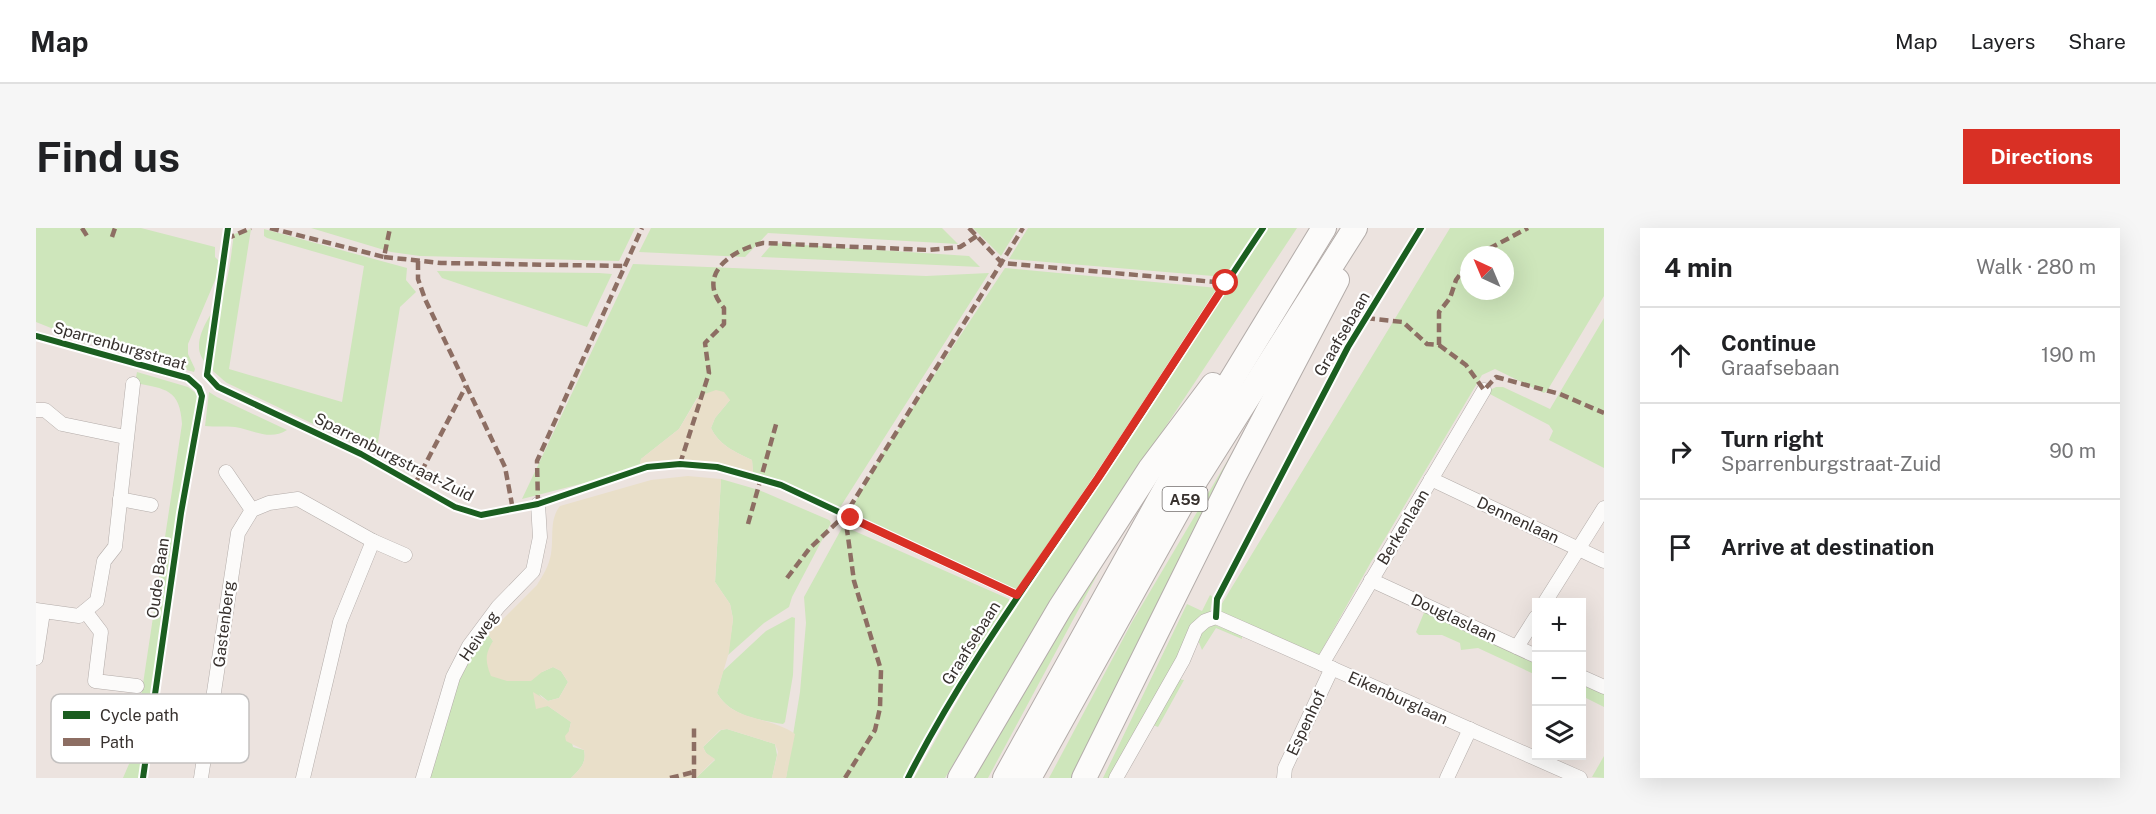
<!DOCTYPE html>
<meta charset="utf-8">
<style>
:root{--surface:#fff;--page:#f6f6f6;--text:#202124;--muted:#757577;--line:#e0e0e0;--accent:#d93025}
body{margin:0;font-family:"Public Sans",sans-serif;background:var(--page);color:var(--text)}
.controls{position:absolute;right:18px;bottom:18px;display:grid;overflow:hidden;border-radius:0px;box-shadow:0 6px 24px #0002}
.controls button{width:54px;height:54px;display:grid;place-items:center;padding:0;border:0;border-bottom:2px solid var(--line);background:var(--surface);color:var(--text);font:30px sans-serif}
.compass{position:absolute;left:1424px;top:18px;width:54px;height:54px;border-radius:50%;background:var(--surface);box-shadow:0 6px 24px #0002;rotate:316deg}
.stop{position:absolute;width:18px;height:18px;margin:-14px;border:4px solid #d93025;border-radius:50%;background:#fff}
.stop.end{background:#d93025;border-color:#fff;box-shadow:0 2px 6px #0008}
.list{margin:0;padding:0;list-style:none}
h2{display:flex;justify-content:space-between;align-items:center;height:78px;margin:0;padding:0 24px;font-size:26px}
h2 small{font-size:20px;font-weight:400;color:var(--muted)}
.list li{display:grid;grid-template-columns:39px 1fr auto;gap:18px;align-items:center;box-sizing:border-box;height:96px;padding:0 24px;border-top:2px solid var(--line)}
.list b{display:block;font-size:22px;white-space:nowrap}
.list p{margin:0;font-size:20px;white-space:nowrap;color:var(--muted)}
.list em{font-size:20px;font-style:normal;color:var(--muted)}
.icon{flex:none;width:33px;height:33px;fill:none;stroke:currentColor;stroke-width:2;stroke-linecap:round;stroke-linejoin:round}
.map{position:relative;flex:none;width:1568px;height:550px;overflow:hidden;border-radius:0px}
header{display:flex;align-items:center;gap:36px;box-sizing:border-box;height:84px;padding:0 30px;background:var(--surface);border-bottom:2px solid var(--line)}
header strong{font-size:28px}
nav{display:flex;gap:33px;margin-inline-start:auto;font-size:21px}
.intro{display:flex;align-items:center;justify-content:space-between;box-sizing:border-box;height:144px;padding:0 36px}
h1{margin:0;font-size:42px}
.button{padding:15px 27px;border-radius:0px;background:var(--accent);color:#fff;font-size:21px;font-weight:700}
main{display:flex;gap:36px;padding:0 36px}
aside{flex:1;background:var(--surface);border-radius:0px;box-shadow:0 6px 24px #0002}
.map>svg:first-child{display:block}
</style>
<header>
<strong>Map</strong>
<nav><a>Map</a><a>Layers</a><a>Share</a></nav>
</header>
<div class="intro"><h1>Find us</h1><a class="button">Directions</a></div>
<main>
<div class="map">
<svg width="1568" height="550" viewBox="0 0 1568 550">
<rect width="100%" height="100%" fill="#ece3df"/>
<g fill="#cee6bb" fill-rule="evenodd">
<polygon points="0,0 105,0 179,19 179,29 183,33 180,50 152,116 152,126 159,141 158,144 45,112 0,94"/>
<polygon points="275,0 599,0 583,33 384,28 355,24"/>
<polygon points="615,0 906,0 922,16 732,5 709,29 603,24"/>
<polygon points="937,0 982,0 965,28"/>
<polygon points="992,0 1223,0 1189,49 973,31"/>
<polygon points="1230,0 1261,0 1024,358 909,550 878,550 952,419 1114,180"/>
<path d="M1414,0H1568V68L1511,163L1508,165L1459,141L1446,147L1335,334L1282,429L1182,382ZM1433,27H1469V63H1433Z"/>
<path d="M215,1L193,141L306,174L328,38L231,10L228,8V1L371,40L370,52L380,64L364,79L340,226L191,155C181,146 162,133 163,118C163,100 179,82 186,66C194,48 195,25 198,6Z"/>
<polygon points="737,15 933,28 944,39 725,29"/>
<path d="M597,36L890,48L953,45L803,281L717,245L716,232C699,224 683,217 675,200L679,190L694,172L661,170L643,201L605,231L603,241L486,271Z"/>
<polygon points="969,40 1182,60 986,359 978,361 813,285 846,226"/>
<polygon points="401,43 563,45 576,46 551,99 406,50"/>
<polygon points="1568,90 1568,240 1513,212 1517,203 1513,197 1450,164 1460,159 1467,159 1514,181"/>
<path d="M101,144L152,159L161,166L162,170L104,550H87L96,529L146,196C144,161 130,161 99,155Z"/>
<polygon points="1238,154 1043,550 1013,550 1096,394"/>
<path d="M173,164L181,169L251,202C234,213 217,202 199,199C189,198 179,199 169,198Z"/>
<polygon points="685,251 723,262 793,292 795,295 756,369 753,379 728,395 692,427 697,391 694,376 679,354"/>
<polygon points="807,298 973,371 973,376 905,485 869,550 750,550 764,464 770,395 768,369"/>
<polygon points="1074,323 952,550 927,550"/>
<polygon points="1174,367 1177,369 1174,384 1155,396 1145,426 1074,550 1067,550 1151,376 1166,383"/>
<polygon points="1390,380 1500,433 1500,447 1442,420 1425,422 1424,415 1406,407 1383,407 1380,404"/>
<path d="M756,389L759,390L757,447L749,494L747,496C723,492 694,488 681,465L687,443L730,403Z"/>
<path d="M1179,397L1206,407V411L1180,400L1166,422L1162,412C1166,403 1170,400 1179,397Z"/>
<path d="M452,406L457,413L506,444L517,439L525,443L532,454L523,470L512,473L503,466L512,478L535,494L533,503L537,519L548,522C551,535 544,541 535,550H391C405,499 418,448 452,406Z"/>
<polygon points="1142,451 1148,452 1122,499 1117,497"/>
<polygon points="1546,455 1568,465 1568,479 1546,468"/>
<polygon points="691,501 739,516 741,527 736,550 660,550 679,532 670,525 667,519 685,502"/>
<polygon points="1568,528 1568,550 1556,549"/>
</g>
<g fill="#e9dfc9">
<path d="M680,162L688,164L694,172L679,190L675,200C683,217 699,224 716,232L717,245C679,232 641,231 603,241L605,231L643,201L663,168Z"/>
<path d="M652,248L685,251L679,354L694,376L697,391L693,424L681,465C697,494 735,488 759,506L750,550H736L742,524L739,516L691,501L684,502L667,519L670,525L679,531L660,550H535C544,541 551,535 548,522L530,513L529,508L533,503L535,494L512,478L500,481L497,464L512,473L523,470L532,454L525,443L517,439L506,444L495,453H471L455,448C449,433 449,426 457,413L452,406L501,357C507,347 513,338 515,326C518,309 513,292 524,278L615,252Z"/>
</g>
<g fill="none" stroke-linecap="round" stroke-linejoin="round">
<defs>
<g id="street">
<polyline points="0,182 9,182 26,196 89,209"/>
<polyline points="190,244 216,282"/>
<polyline points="1395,251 1568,333"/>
<polyline points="84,271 115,277"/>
<polyline points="1335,352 1500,428"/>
<polyline points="1509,374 1568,280"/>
<polyline points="0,382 43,388 61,373 68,333 79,319 97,156"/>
<polyline points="49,383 65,404 59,453 101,458"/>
<polyline points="1481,419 1500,389"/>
<polyline points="0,430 7,384"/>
<polyline points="1286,436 1448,162"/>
<polyline points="1546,449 1568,459"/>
<polyline points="165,550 202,305 216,282 233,275 262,271 337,313 369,327"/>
<polyline points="267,550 304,394 337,313"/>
<polyline points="387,550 417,449 433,418 462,379 497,343 504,309 502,276"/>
<polyline points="1080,550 1147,432 1160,401 1169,393 1180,389 1544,550"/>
<polyline points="1248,550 1249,540 1296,440"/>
<polyline points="1411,550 1434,501"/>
</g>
<g id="highway">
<polyline points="924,550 1024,380 1114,241 1177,157"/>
<polyline points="969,550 1135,251 1288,0"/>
<polyline points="993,550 1154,261 1319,0"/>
<polyline points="1048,550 1198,248 1301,52"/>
</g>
</defs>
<use href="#street" stroke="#b3aca9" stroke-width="15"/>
<use href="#highway" stroke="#b3aca9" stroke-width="26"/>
<use href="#street" stroke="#fcfbfa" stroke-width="14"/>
<use href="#highway" stroke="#fcfbfa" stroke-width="24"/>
<g stroke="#8d6e63" stroke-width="4.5" stroke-dasharray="9 4.5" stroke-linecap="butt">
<polyline points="46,0 51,8"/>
<polyline points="234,0 348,29 354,0"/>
<polyline points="933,0 966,35 1190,55"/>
<polyline points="76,9 79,0"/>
<polyline points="190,11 215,0"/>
<polyline points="1441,27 1492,0"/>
<polyline points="348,29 405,35 589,38"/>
<polyline points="382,33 382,51 389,71 469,239 477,282"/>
<polyline points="1330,90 1367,94 1391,116 1403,117 1403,84 1414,70 1420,52 1433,34"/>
<polyline points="1403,117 1430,137 1448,162 1460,149 1524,166 1568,185"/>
<path d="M644,236L673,145L669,115L688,96V80C659,47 695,22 727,15L893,22L924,19L941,8"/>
<polyline points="379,256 430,158"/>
<polyline points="502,276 501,233 606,0"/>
<polyline points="712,296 741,193"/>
<polyline points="751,350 773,321 809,287 987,0"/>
<polyline points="634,550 658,544"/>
<polyline points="658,550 658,499"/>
<polyline points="809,550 839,502 844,480 845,442 818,353 809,287"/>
</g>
<defs>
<g id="cycleway">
<polyline points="0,108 152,150 163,160 166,168 145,285 107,550"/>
<polyline points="171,147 182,159 325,226 419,279 445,287 502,276 611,239 644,236 681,239 745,257 981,367"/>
<polyline points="171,147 192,0"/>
<polyline points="1180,389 1181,371 1312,119 1385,0"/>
<path d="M872,550C926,444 996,349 1062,251C1118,168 1171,83 1227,0"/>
</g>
</defs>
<use href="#cycleway" stroke="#fff" stroke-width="10"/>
<use href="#cycleway" stroke="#1b5e20" stroke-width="6"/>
</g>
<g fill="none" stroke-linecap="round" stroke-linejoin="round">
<polyline stroke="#d93025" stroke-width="8" points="815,290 981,367 1062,250 1190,55"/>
</g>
<g text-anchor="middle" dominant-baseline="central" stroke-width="4.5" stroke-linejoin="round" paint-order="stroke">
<rect fill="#fff" stroke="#736f6d" stroke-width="1.5" x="1126.5" y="259" width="45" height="24" rx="4.5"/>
<g font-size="15" font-weight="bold" fill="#37312e">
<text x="1149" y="271">A59</text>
</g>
<g font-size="16" fill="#37312e" stroke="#fff">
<text transform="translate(1306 106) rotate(-60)">Graafsebaan</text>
<text transform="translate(84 118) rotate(16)">Sparrenburgstraat</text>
<text transform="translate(358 229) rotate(27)">Sparrenburgstraat-Zuid</text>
<text transform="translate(1482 292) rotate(25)">Dennenlaan</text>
<text transform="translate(1367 299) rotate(-59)">Berkenlaan</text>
<text transform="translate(122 350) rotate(-82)">Oude Baan</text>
<text transform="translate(1418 390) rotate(25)">Douglaslaan</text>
<text transform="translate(188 396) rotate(-83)">Gastenberg</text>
<text transform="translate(443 408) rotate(-56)">Heiweg</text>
<text transform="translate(935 415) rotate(-58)">Graafsebaan</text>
<text transform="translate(1362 470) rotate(24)">Eikenburglaan</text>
<text transform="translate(1270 495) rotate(-65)">Espenhof</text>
</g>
</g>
<rect x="15" y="466" width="198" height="69" rx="9" fill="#fff" stroke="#c3c1c0" stroke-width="1.5"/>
<rect x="27" y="483" width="27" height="8" fill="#1b5e20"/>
<rect x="27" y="510" width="27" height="8" fill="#8d6e63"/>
<g font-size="16" fill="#37312e">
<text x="64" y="493">Cycle path</text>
<text x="64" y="520">Path</text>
</g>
</svg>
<div class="controls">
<button>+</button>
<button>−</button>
<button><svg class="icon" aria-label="layers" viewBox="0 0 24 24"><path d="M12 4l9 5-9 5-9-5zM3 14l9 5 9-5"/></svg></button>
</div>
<svg class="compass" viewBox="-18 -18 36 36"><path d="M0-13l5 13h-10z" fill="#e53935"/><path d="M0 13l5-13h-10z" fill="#757577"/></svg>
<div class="stop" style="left:1190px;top:55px"></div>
<div class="stop end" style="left:815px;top:290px"></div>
</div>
<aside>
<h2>4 min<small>Walk · 280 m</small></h2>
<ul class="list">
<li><svg class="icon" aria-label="ahead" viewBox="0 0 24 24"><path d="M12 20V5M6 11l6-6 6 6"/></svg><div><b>Continue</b><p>Graafsebaan</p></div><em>190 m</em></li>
<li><svg class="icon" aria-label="right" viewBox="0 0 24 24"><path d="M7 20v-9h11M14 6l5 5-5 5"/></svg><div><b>Turn right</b><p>Sparrenburgstraat-Zuid</p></div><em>90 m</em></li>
<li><svg class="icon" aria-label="arrive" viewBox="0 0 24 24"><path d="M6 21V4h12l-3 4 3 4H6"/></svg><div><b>Arrive at destination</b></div></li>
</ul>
</aside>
</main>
